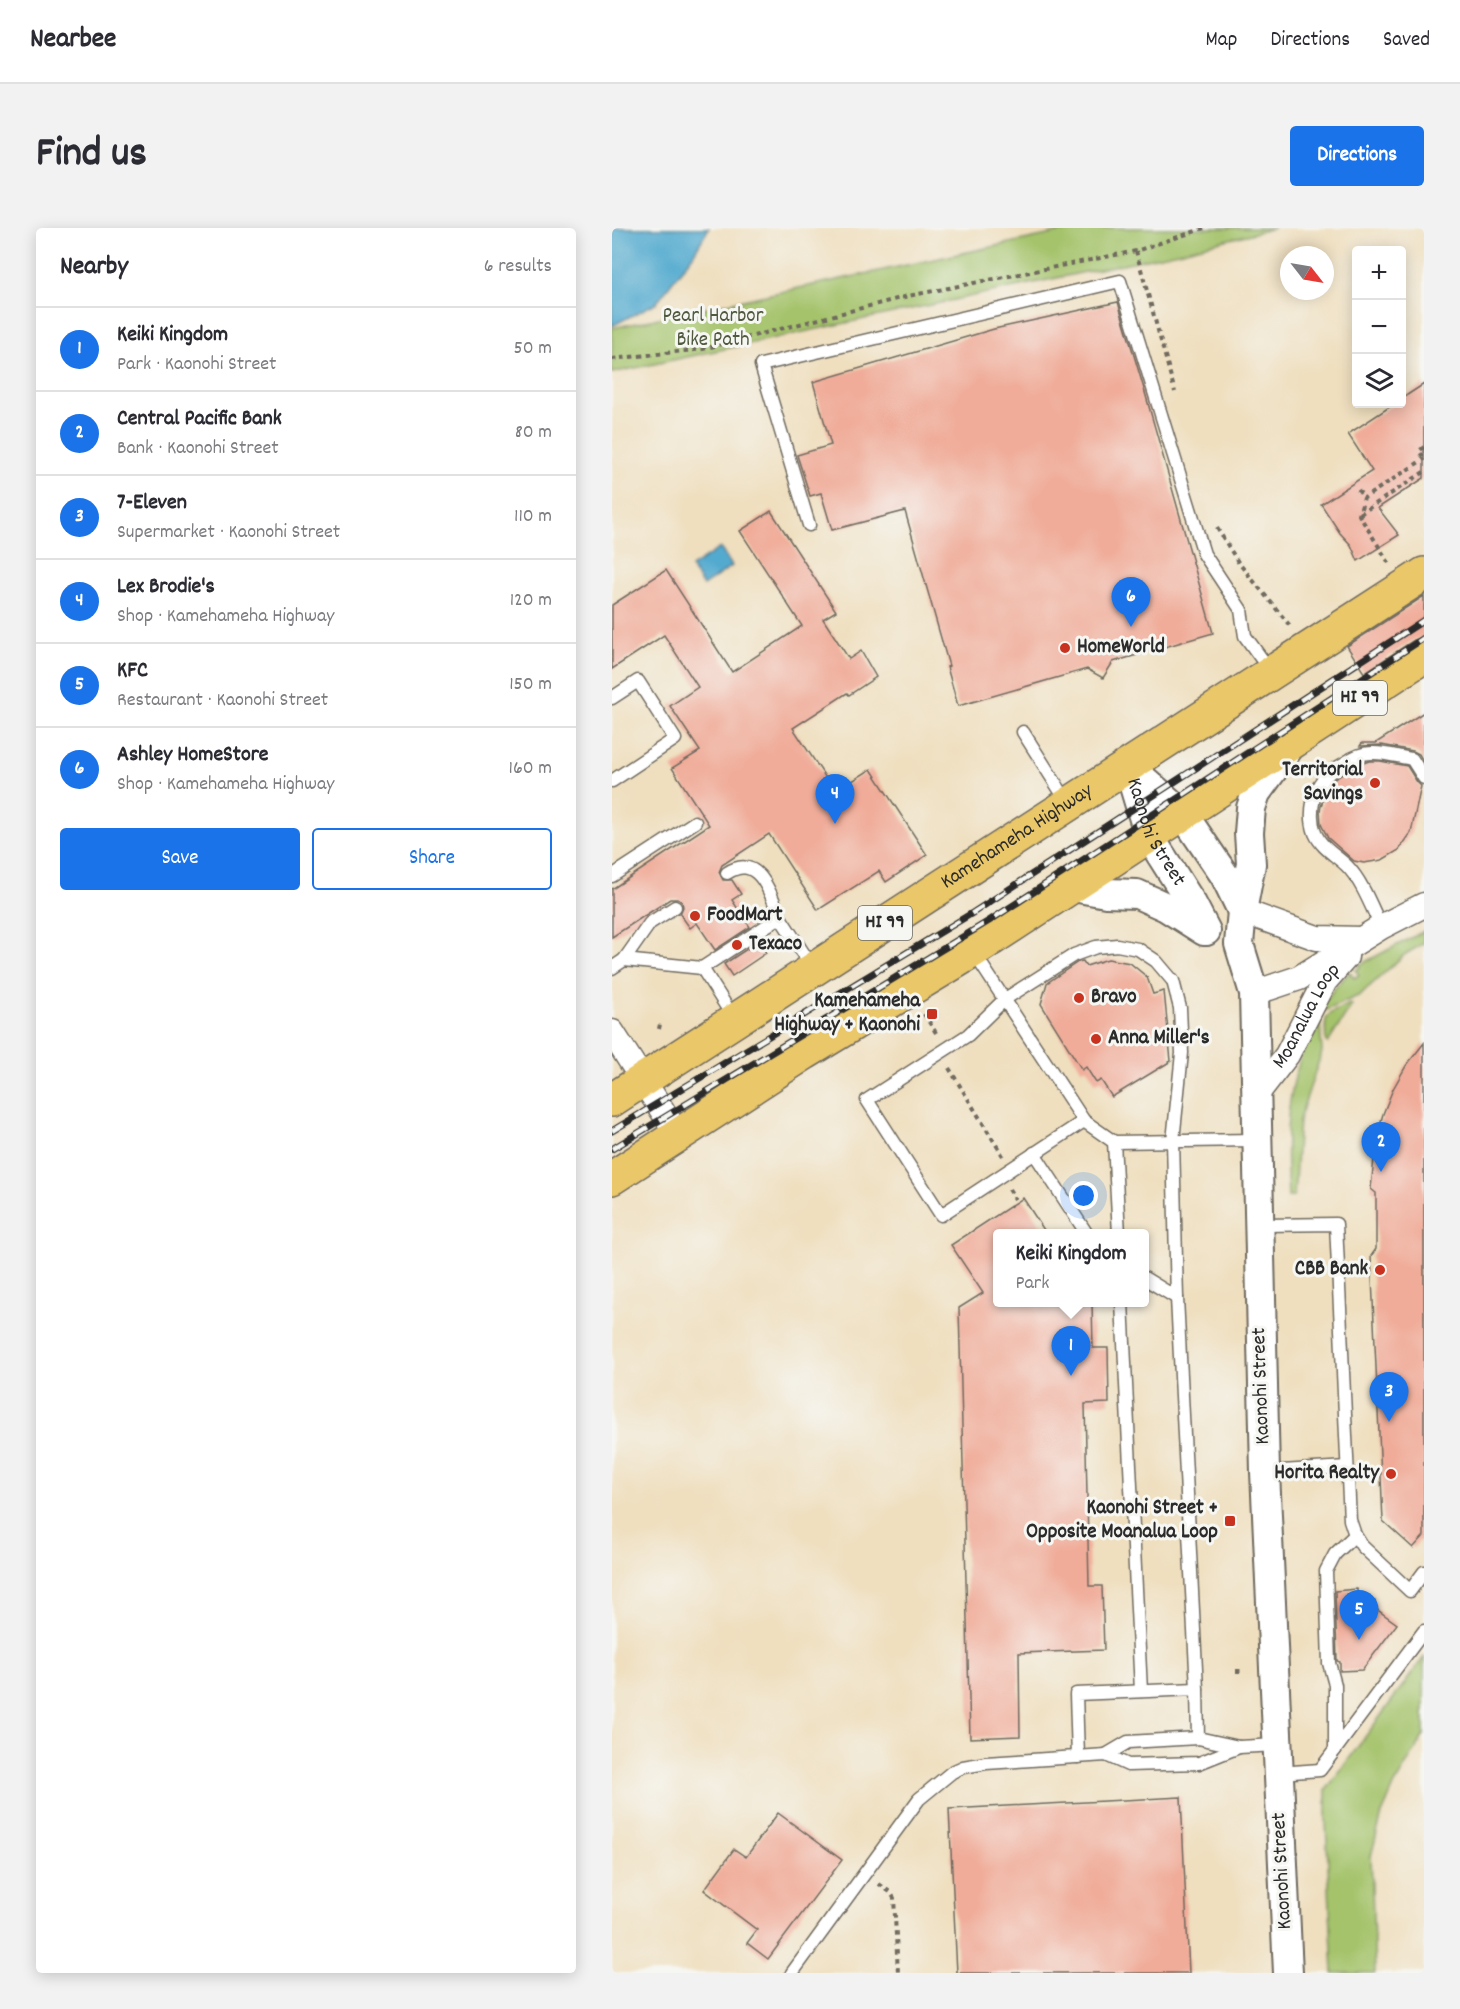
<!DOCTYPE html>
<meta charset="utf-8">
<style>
:root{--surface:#fff;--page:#f2f2f3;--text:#2b2b33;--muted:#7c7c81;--line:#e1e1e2;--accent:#1a73e8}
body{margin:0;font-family:Dekko,sans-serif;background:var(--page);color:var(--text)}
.controls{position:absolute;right:18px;top:18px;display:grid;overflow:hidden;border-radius:6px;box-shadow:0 3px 15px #0003}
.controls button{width:54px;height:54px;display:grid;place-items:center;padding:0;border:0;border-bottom:2px solid var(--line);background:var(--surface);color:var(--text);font:30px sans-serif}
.compass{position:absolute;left:668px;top:18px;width:54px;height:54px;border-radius:50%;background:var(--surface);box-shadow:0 3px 15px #0003;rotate:121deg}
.you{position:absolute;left:472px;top:968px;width:21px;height:21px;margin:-15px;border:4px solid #fff;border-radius:50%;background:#1a73e8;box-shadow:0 0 0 9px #1a73e833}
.badge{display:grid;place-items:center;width:39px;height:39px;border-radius:50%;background:var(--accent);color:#fff;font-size:20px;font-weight:700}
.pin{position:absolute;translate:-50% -50px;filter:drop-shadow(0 2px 3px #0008)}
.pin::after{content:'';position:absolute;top:32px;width:21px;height:18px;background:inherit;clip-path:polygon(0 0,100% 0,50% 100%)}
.popup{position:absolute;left:381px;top:1001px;width:156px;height:78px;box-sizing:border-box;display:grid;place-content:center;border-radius:6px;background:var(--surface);filter:drop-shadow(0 2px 4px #0005);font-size:20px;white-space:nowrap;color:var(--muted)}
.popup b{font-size:22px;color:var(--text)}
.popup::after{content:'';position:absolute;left:50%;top:100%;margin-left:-12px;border:12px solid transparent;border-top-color:var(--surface)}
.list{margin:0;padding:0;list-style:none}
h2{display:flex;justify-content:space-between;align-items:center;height:78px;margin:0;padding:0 24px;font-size:26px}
h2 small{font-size:20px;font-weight:400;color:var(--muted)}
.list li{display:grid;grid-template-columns:39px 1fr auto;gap:18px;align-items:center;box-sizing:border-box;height:84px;padding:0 24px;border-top:2px solid var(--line)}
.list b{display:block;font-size:22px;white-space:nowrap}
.list p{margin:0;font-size:20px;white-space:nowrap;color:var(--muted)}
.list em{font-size:20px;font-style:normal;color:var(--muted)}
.actions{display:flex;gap:12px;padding:18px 24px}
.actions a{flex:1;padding:14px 0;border:2px solid var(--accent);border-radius:6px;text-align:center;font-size:21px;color:var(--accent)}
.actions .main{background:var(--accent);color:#fff}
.icon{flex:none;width:33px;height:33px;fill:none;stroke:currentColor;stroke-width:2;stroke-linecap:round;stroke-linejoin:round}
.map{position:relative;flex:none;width:812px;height:1745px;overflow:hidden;border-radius:6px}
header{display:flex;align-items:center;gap:36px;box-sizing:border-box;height:84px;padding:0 30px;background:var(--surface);border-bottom:2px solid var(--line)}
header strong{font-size:28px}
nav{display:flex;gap:33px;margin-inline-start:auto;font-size:21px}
.intro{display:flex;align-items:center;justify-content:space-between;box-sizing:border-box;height:144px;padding:0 36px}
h1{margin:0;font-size:42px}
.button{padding:15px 27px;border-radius:6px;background:var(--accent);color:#fff;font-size:21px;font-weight:700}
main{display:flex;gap:36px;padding:0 36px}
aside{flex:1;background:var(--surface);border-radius:6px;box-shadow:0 3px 15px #0003}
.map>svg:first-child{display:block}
</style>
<header>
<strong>Nearbee</strong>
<nav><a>Map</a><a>Directions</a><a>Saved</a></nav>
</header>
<div class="intro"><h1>Find us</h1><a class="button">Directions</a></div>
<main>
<aside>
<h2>Nearby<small>6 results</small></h2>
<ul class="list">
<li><span class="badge">1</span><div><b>Keiki Kingdom</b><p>Park · Kaonohi Street</p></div><em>50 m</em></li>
<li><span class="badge">2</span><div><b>Central Pacific Bank</b><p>Bank · Kaonohi Street</p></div><em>80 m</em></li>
<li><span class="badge">3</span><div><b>7-Eleven</b><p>Supermarket · Kaonohi Street</p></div><em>110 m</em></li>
<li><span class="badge">4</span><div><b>Lex Brodie's</b><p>Shop · Kamehameha Highway</p></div><em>120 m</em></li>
<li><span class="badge">5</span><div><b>KFC</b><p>Restaurant · Kaonohi Street</p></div><em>150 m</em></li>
<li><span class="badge">6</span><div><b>Ashley HomeStore</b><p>Shop · Kamehameha Highway</p></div><em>160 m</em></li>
</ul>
<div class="actions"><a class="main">Save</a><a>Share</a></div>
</aside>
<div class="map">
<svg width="812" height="1745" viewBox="0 0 812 1745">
<rect width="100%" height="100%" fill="#f6f6f2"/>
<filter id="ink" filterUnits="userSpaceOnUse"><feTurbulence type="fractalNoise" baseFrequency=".0167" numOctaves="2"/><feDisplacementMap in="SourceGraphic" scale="12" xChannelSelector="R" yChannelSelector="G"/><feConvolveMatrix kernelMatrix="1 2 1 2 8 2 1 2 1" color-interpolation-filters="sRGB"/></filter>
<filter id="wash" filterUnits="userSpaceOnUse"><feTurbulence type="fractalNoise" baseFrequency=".008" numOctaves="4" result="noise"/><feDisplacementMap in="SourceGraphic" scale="24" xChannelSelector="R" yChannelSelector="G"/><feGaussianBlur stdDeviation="1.35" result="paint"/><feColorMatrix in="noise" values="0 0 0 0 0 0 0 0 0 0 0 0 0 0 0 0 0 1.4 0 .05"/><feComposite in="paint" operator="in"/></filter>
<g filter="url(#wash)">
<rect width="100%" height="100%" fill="#efdfbf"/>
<g fill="#a4c36b" stroke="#68774b" stroke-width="1.5">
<polygon points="468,0 662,0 562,25 0,145 0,100"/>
<polygon points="812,703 812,715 792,727 748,767 712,783 708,781 721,762 738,744 742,750 747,747 744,742 748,739 747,737"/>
<path d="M738,776L740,777L716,815L714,814C712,784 712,788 738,776Z"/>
<path d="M703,793L708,795L710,824L687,892L682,969H676C672,900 674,857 703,793Z"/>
<polygon points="812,1429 812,1507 783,1556 770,1586 759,1628 763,1745 721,1745 714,1594 714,1562"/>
</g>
<g fill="#53aacf" stroke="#3f6a7d" stroke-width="1.5">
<polygon points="0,0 97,0 81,27 44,75 0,98"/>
<polygon points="108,320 120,338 91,358 79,339"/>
</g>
<g id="blocks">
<g fill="#f0ac99">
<polygon points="506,74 532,161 601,405 501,434 491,450 475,441 346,478 335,439 337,438 293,283 220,302 209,265 198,268 185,227 219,217 201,154 382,101"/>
<polygon points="812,156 812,250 766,280 787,307 746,333 739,317 728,305 709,276 760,243 736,206 782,176 789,176 789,171"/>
<polygon points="159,283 224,383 211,391 237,431 249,423 264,449 237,467 235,465 181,500 223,564 259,541 315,627 274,654 267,643 206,682 157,606 110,637 107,644 111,652 120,652 129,666 120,672 138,699 103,722 85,695 78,700 68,686 71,679 70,674 66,671 58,671 0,709 0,661 97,597 60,540 88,523 58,478 86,459 52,407 0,441 0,377 54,342 120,444 190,398 128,303"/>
<polygon points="812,368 812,409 802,412 752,445 735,418"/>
<polygon points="812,484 812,535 807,526 801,523 770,517 748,518 750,515 764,515"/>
<polygon points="757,533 768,533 795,538 805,554 809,558 799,605 787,622 770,632 752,635 742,633 716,610 709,596 708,582 714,561 722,551 746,537"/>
<polygon points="147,713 154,725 120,748 112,736"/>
<polygon points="496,731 518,735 535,749 541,766 552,763 559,833 500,869 489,852 484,855 474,839 470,842 429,776 435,755 466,734 471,733 474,738"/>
<polygon points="812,815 812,1308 801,1320 771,1293 759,1028 764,1021 764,965 759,961 764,910 771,886 781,861 794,838"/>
<polygon points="411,970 434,1005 386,1005 386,1074 480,1074 481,1120 496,1120 497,1175 473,1176 477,1358 490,1358 492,1422 407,1425 408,1508 358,1510 347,1080 371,1065 339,1017"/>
<polygon points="745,1361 746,1374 763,1373 763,1380 785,1396 750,1442 728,1443 728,1434 725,1433 723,1363"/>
<polygon points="569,1569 577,1745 345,1745 337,1581"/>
<polygon points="166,1585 230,1632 156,1731 135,1715 145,1702 92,1662 122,1621 134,1629"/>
</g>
</g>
</g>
<g filter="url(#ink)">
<use href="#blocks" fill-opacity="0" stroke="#706a5f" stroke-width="1.5"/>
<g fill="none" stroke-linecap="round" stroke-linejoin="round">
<defs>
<g id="service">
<polyline points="197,297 149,137 508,53 592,326 629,382 633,408 659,444"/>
<polyline points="0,470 26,453 63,511 0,553"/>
<polyline points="411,504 456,575"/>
<path d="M115,645C147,624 159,667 168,689"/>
<polyline points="0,648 83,594"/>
<path d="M769,699C760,680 750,653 735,638C724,627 710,621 703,605C696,586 701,558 717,545C722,541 728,538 733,535C740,530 750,525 759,525C772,524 787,529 800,531L812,550"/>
<polyline points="362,725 472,893 502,914 644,912"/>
<polyline points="12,732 38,695 63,679"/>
<polyline points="0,740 12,732 90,740"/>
<polyline points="123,792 90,740 168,689 201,740"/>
<polyline points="472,893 329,987 255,872 356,807 393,771 462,727 484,719 505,717 526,721 544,733 561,753 568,780 570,825 561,913 565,1070 585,1461"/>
<polyline points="502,914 507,1006"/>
<polyline points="422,925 475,1006"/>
<polyline points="647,997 724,996 738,1292 743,1307 750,1318 798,1363 812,1344"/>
<polyline points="532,1050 565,1070"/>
<polyline points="510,1074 529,1463"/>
<polyline points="653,1244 735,1239"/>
<polyline points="723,1522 723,1457 717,1435 714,1343 723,1326 743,1307"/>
<polyline points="494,1527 516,1514 586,1510 627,1519 665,1517"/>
<polyline points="466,1529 464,1466 585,1461 586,1510"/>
<polyline points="667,1545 708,1542 812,1403"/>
<polyline points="180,1745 307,1571 340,1544 351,1539 374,1535 494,1527 516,1537 587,1535 627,1519"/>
</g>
<g id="minor">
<polyline points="630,683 705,710 749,711"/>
<polyline points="642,765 687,750 769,699 812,677"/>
<polyline points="0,804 66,907"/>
<path id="s1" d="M644,867L675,827L713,753L734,729"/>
</g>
<g id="tertiary">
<polyline points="516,538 571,586 613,648 630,683"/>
<path id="s2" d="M516,538L537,608L580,676L594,703"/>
<polyline points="461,659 494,665 525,666 554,679 592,703"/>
<polyline points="676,1745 653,1244 642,765 627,716 630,683 639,636 637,605 639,580 644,565 676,521"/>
</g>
<g id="primary">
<path id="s3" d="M0,872L812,346"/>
<polyline points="0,950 193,825 361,723 812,428"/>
</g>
</defs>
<use href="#service" stroke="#706a5f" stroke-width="15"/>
<use href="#minor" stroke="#706a5f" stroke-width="27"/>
<use href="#tertiary" stroke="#706a5f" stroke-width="32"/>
<use href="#primary" stroke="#706a5f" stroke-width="36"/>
<g stroke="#706a5f" stroke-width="4" stroke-dasharray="4.5 4.5" stroke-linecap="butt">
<polyline points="524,23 563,164"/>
<polyline points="0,131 91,121 296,68 524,23 593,0"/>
<polyline points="812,219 807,223 812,230"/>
<polyline points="746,262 752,270"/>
<polyline points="748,286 812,244"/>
<polyline points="605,300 626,334 679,399"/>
<polyline points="777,335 747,287 752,270 812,231"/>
<polyline points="312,786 326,808"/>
<polyline points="47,801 48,796"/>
<polyline points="337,840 391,928"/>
<polyline points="397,961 403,971"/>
<polyline points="624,1443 630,1443"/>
<polyline points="267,1656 278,1664 282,1670 286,1745"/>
</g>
<use href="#service" stroke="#fff" stroke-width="12"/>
<use href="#minor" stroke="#fff" stroke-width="24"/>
<use href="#tertiary" stroke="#fff" stroke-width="28"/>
<use href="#primary" stroke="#eac769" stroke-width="33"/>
<defs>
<g id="rail">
<polyline points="0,903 362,684 812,392"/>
<polyline points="0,921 377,693 812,410"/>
</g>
</defs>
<use href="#rail" stroke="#2b2b2b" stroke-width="7"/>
<use href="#rail" stroke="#f6f6f2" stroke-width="4.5" stroke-dasharray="14" stroke-linecap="butt"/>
</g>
</g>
<g fill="#c8321e" stroke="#f6f6f2" stroke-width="2">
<circle cx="453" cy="420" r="6"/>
<circle cx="763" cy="555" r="6"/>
<circle cx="83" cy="688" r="6"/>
<circle cx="125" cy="717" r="6"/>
<circle cx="467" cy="770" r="6"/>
<rect x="314" y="780" width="12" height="12" rx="3"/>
<circle cx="484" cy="811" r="6"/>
<circle cx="768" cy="1042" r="6"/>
<circle cx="779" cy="1246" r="6"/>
<rect x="612" y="1287" width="12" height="12" rx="3"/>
</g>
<g text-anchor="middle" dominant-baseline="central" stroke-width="6" stroke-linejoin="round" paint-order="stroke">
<g fill="#f6f6f2" stroke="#686867" stroke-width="1.5">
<rect x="721" y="453" width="54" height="34" rx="4.5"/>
<rect x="246" y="678" width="54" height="34" rx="4.5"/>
</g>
<g font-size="20" font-weight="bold" fill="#2b2b2b">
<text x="748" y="470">HI 99</text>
<text x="273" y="695">HI 99</text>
</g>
<g font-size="21" fill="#4f593e" stroke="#f6f6f2">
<text x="101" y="89">Pearl Harbor<tspan x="101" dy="24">Bike Path</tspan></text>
</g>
<g font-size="21" font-weight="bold" fill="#2b2b2b" stroke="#f6f6f2" text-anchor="start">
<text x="465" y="420">HomeWorld</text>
<text x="751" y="543" text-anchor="end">Territorial<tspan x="751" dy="24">Savings</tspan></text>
<text x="95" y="688">FoodMart</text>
<text x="137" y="717">Texaco</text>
<text x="479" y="770">Bravo</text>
<text x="308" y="774" text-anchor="end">Kamehameha<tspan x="308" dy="24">Highway + Kaonohi</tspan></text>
<text x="496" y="811">Anna Miller's</text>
<text x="756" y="1042" text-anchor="end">CBB Bank</text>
<text x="767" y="1246" text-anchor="end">Horita Realty</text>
<text x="606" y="1281" text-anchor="end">Kaonohi Street +<tspan x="606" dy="24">Opposite Moanalua Loop</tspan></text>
</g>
<g font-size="21" fill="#2b2b2b" stroke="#f6f6f2">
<text stroke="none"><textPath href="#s2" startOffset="72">Kaonohi Street</textPath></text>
<text stroke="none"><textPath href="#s3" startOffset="483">Kamehameha Highway</textPath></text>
<text stroke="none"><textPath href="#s1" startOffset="94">Moanalua Loop</textPath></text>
<text transform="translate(650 1158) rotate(-92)">Kaonohi Street</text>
<text transform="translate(671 1643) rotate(-93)">Kaonohi Street</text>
</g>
</g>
</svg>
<div class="controls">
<button>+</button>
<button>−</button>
<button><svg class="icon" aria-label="layers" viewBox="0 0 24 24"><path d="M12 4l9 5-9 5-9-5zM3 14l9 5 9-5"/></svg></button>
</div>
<svg class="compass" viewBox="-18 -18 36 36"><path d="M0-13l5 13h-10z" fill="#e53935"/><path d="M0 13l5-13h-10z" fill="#7c7c81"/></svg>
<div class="you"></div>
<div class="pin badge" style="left:459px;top:1148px">1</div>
<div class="popup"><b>Keiki Kingdom</b>Park</div>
<div class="pin badge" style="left:769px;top:944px">2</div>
<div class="pin badge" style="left:777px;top:1194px">3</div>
<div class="pin badge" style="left:223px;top:596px">4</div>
<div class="pin badge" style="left:747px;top:1412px">5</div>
<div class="pin badge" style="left:519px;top:399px">6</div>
</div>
</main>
